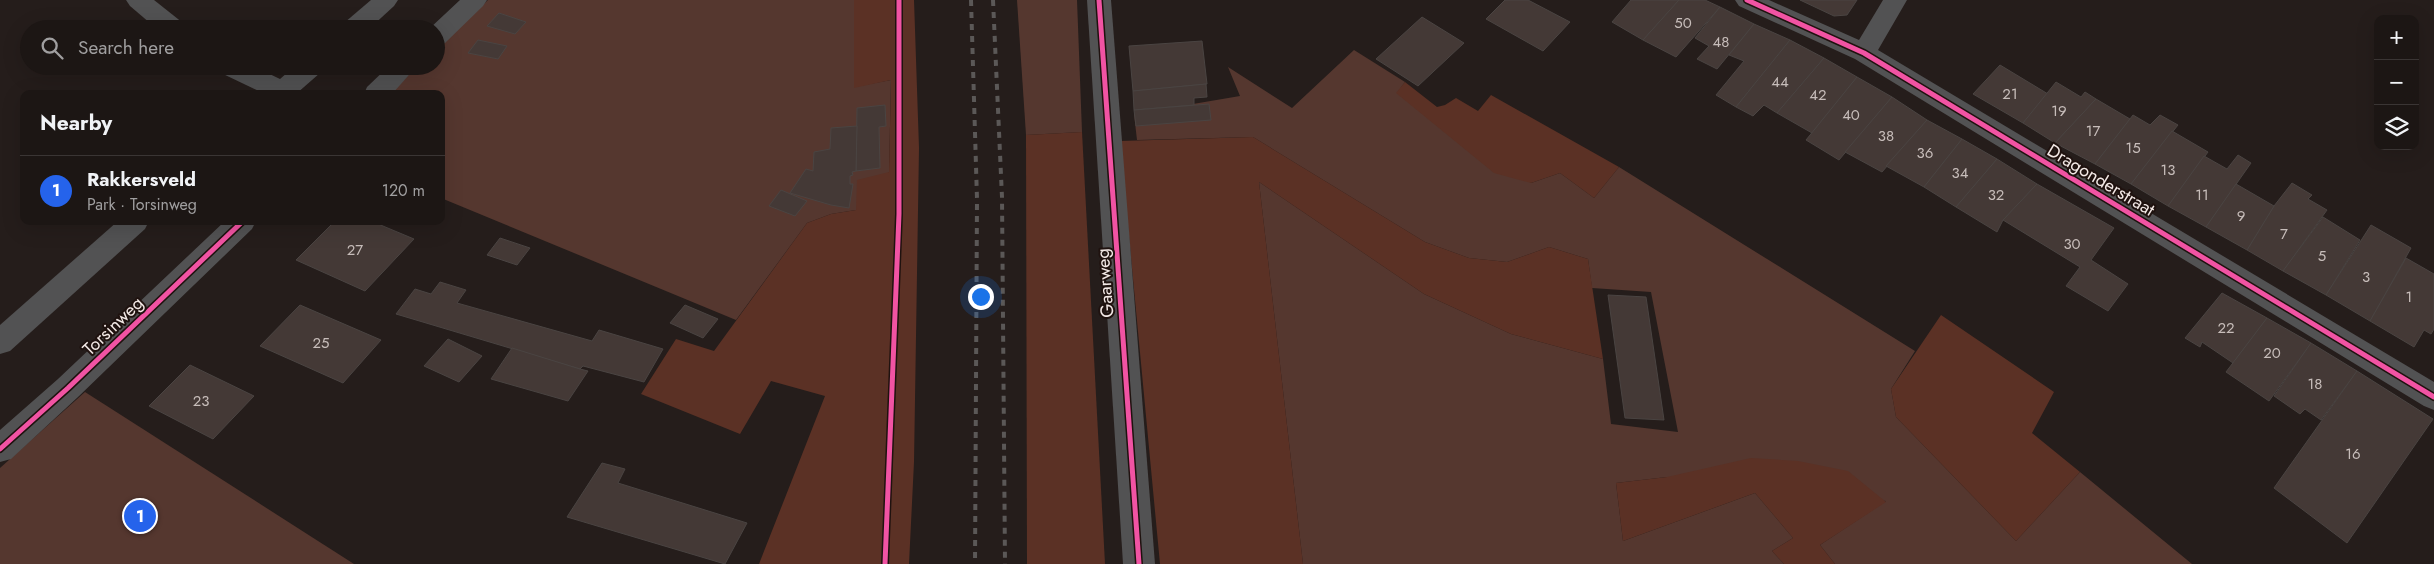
<!DOCTYPE html>
<meta charset="utf-8">
<style>
:root{--surface:#1c1614;--page:#251f1d;--text:#f1f3f6;--muted:#a09fa0;--line:#3a3534;--accent:#2563eb}
body{margin:0;font-family:Jost,sans-serif;background:var(--page);color:var(--text)}
.controls{position:absolute;right:15px;top:15px;display:grid;overflow:hidden;border-radius:10px;box-shadow:0 5px 20px #0002}
.controls button{width:45px;height:45px;display:grid;place-items:center;padding:0;border:0;border-bottom:1px solid var(--line);background:var(--surface);color:var(--text);font:25px sans-serif}
.you{position:absolute;left:980px;top:296px;width:18px;height:18px;margin:-12px;border:4px solid #fff;border-radius:50%;background:#1a73e8;box-shadow:0 0 0 8px #1a73e833}
.badge{display:grid;place-items:center;width:32px;height:32px;border-radius:50%;background:var(--accent);color:#fff;font-size:16px;font-weight:700}
.pin{position:absolute;translate:-50% -50%;border:2px solid #fff;box-shadow:0 1px 5px #0006}
.list{margin:0;padding:0;list-style:none}
h2{display:flex;justify-content:space-between;align-items:center;height:65px;margin:0;padding:0 20px;font-size:21px}
h2 small{font-size:16px;font-weight:400;color:var(--muted)}
.list li{display:grid;grid-template-columns:32px 1fr auto;gap:15px;align-items:center;box-sizing:border-box;height:70px;padding:0 20px;border-top:1px solid var(--line)}
.list b{display:block;font-size:19px;white-space:nowrap}
.list p{margin:0;font-size:16px;white-space:nowrap;color:var(--muted)}
.list em{font-size:16px;font-style:normal;color:var(--muted)}
.icon{flex:none;width:28px;height:28px;fill:none;stroke:currentColor;stroke-width:2;stroke-linecap:round;stroke-linejoin:round}
.map{position:relative;flex:none;width:2434px;height:564px;overflow:hidden}
.search{position:absolute;background:var(--surface);box-shadow:0 5px 20px #0002;left:20px;top:20px;width:425px;height:55px;display:flex;align-items:center;gap:12px;box-sizing:border-box;padding:0 18px;border-radius:28px;color:var(--muted);font-size:19px}
.panel{position:absolute;background:var(--surface);box-shadow:0 5px 20px #0002;left:20px;top:90px;width:425px;height:135px;border-radius:10px}
.map>svg:first-child{display:block}
</style>
<div class="map">
<svg width="2434" height="564" viewBox="0 0 2434 564">
<rect width="100%" height="100%" fill="#251d1b"/>
<g fill="#55372f">
<polygon points="488,0 854,0 854,87 891,80 889,172 856,210 831,214 807,223 736,320 441,198 441,94 389,94 418,66 436,66 436,49"/>
<polygon points="1017,0 1077,0 1082,132 1026,135"/>
<polygon points="1354,50 1405,82 1397,93 1531,183 1560,173 1594,198 1619,167 1915,351 1891,389 1896,417 2016,541 2080,472 2192,564 1835,564 1820,545 1886,501 1667,477 1616,483 1623,541 1755,493 1793,538 1772,551 1784,564 1303,564 1259,182 1424,294 1511,334 1603,359 1611,424 1678,432 1651,292 1592,288 1588,259 1549,247 1507,262 1469,258 1425,242 1253,137 1137,140 1134,114 1240,96 1228,67 1292,108"/>
<polygon points="85,392 354,564 0,564 0,468"/>
</g>
<g fill="#5b3125">
<polygon points="854,0 914,0 919,148 914,462 909,564 759,564 825,396 771,381 740,434 641,394 676,339 714,351 807,223 831,214 856,210 857,180 889,172 891,80 854,88"/>
<polygon points="1405,82 1437,107 1445,105 1456,98 1478,111 1491,95 1619,167 1594,198 1560,173 1531,183 1494,173 1396,93"/>
<polygon points="1082,132 1105,564 1027,564 1026,135"/>
<polygon points="1253,137 1425,242 1469,258 1507,262 1549,247 1588,259 1603,359 1511,334 1424,294 1259,182 1303,564 1160,564 1120,141"/>
<polygon points="1941,315 2054,392 2032,433 2080,472 2016,541 1896,417 1891,389"/>
<polygon points="1751,458 1798,461 1848,471 1886,502 1820,545 1835,564 1784,564 1772,551 1793,538 1755,493 1623,541 1616,483 1667,477"/>
</g>
<g fill="#443936" stroke="#4a4442">
<polygon points="1505,0 1528,0 1570,22 1543,51 1486,19"/>
<polygon points="1631,0 1679,0 1643,40 1612,22"/>
<polygon points="1679,0 1705,0 1720,7 1676,57 1643,40"/>
<polygon points="1800,0 1857,0 1847,15 1834,16"/>
<polygon points="1720,7 1754,24 1717,69 1697,59 1709,46 1695,38"/>
<polygon points="499,13 526,22 515,34 487,26"/>
<polygon points="1422,17 1464,43 1418,86 1376,59"/>
<polygon points="1754,24 1790,40 1736,107 1716,95 1744,61 1729,55"/>
<polygon points="478,40 507,46 498,59 468,53"/>
<polygon points="1790,40 1824,58 1777,113 1764,105 1753,116 1736,107"/>
<polygon points="1202,41 1207,84 1133,91 1129,46"/>
<polygon points="1824,58 1857,77 1812,133 1777,113"/>
<polygon points="2000,65 2048,94 2023,123 1973,94"/>
<polygon points="1857,77 1892,97 1839,160 1806,140"/>
<polygon points="2056,82 2081,97 2085,92 2096,99 2055,143 2023,123"/>
<polygon points="1206,84 1207,97 1194,98 1194,105 1134,110 1133,91"/>
<polygon points="1892,97 1927,120 1882,172 1845,152"/>
<polygon points="2096,99 2130,119 2095,164 2055,143"/>
<polygon points="1209,104 1211,120 1136,126 1134,110"/>
<polygon points="885,105 886,126 879,127 880,168 856,171 857,108"/>
<polygon points="2133,115 2150,125 2160,115 2178,125 2131,184 2095,164"/>
<polygon points="1927,120 1962,139 1924,187 1886,166"/>
<polygon points="857,126 856,171 852,172 853,175 850,176 850,184 853,184 849,208 831,205 790,193 806,169 813,171 814,152 830,149 831,128"/>
<polygon points="2172,131 2208,152 2168,206 2131,184"/>
<polygon points="1962,139 1997,159 1956,207 1924,187"/>
<polygon points="2238,155 2251,163 2206,227 2168,206 2204,156 2227,169"/>
<polygon points="1997,159 2037,184 2003,220 1997,232 1956,207"/>
<polygon points="2292,183 2312,195 2308,199 2327,210 2283,271 2247,250 2274,206"/>
<polygon points="2037,184 2114,228 2091,260 2128,284 2108,311 2066,286 2080,267 2003,220"/>
<polygon points="2236,184 2274,206 2247,250 2206,227"/>
<polygon points="781,190 807,201 795,216 769,206"/>
<polygon points="2323,217 2360,240 2326,295 2283,271"/>
<polygon points="335,221 371,221 414,239 365,291 296,260"/>
<polygon points="2371,225 2411,248 2370,321 2326,295"/>
<polygon points="500,238 530,248 517,265 487,255"/>
<polygon points="2406,258 2434,274 2434,329 2431,334 2424,330 2414,347 2370,321"/>
<polygon points="440,282 466,290 457,303 592,341 599,330 663,349 644,382 583,366 580,369 396,314 415,289 431,294"/>
<polygon points="2222,293 2267,318 2233,363 2202,342 2200,347 2185,338"/>
<polygon points="1608,295 1646,297 1664,420 1625,418"/>
<polygon points="300,305 381,340 343,383 260,346"/>
<polygon points="685,305 718,319 703,338 670,323"/>
<polygon points="2267,318 2311,343 2269,401 2226,372"/>
<polygon points="448,339 482,356 459,382 424,366"/>
<polygon points="2311,343 2357,371 2321,420 2305,409 2300,414 2274,396"/>
<polygon points="512,348 580,369 588,371 568,401 491,379"/>
<polygon points="190,365 254,396 213,439 149,406"/>
<polygon points="2357,371 2433,419 2347,543 2274,488"/>
<polygon points="602,463 625,469 618,483 747,523 725,564 567,517"/>
</g>
<g fill="none" stroke-linecap="round" stroke-linejoin="round">
<g fill="#525253" fill-rule="evenodd">
<polygon points="126,0 154,0 183,23 186,29 157,29 130,6"/>
<polygon points="371,0 398,0 394,6 369,29 341,29 344,23"/>
<polygon points="460,0 487,0 483,6 445,43 436,46 436,29 429,29"/>
<polygon points="1087,0 1111,0 1155,564 1123,564"/>
<polygon points="1735,0 1769,0 1859,40 1883,0 1907,0 1878,50 2434,382 2434,410 2424,406 1855,59 1739,6"/>
<polygon points="218,66 253,66 280,79 295,66 323,66 320,73 296,94 265,94 221,73"/>
<polygon points="389,66 417,66 392,94 364,94 367,87"/>
<polygon points="118,221 149,221 145,229 10,351 0,354 0,325"/>
<polygon points="225,221 256,221 252,229 78,397 11,459 0,462 0,430 58,379"/>
</g>
<g stroke="#5b5857" stroke-width="4" stroke-dasharray="6 6" stroke-linecap="butt">
<polyline points="971,0 977,199 975,564"/>
<polyline points="993,0 1002,197 1005,564"/>
</g>
<defs>
<g id="cycleway">
<polyline points="1099,0 1139,564"/>
<polyline points="1747,0 1864,53 2434,397"/>
<polyline points="0,449 68,388 243,221"/>
<polyline points="885,564 899,214 899,0"/>
</g>
</defs>
<use href="#cycleway" stroke="#1f120f" stroke-width="8"/>
<use href="#cycleway" stroke="#f153a3" stroke-width="5"/>
</g>
<g text-anchor="middle" dominant-baseline="central" stroke-width="4" stroke-linejoin="round" paint-order="stroke">
<g font-size="15" fill="#c7bdba">
<text x="1683" y="23">50</text>
<text x="1721" y="42">48</text>
<text x="1780" y="82">44</text>
<text x="2010" y="94">21</text>
<text x="1818" y="95">42</text>
<text x="2059" y="111">19</text>
<text x="1851" y="115">40</text>
<text x="2093" y="131">17</text>
<text x="1886" y="136">38</text>
<text x="2133" y="148">15</text>
<text x="1925" y="153">36</text>
<text x="2168" y="170">13</text>
<text x="1960" y="173">34</text>
<text x="1996" y="195">32</text>
<text x="2202" y="195">11</text>
<text x="2241" y="216">9</text>
<text x="2284" y="234">7</text>
<text x="2072" y="244">30</text>
<text x="355" y="250">27</text>
<text x="2322" y="256">5</text>
<text x="2366" y="277">3</text>
<text x="2409" y="297">1</text>
<text x="2226" y="328">22</text>
<text x="321" y="343">25</text>
<text x="2272" y="353">20</text>
<text x="2315" y="384">18</text>
<text x="201" y="401">23</text>
<text x="2353" y="454">16</text>
</g>
<g font-size="18" fill="#f3e9e6" stroke="#1f120f">
<text transform="translate(2101 180) rotate(31)">Dragonderstraat</text>
<text transform="translate(1105 283) rotate(-94)">Gaarweg</text>
<text transform="translate(113 326) rotate(-44)">Torsinweg</text>
</g>
</g>
</svg>
<div class="controls">
<button>+</button>
<button>−</button>
<button><svg class="icon" aria-label="layers" viewBox="0 0 24 24"><path d="M12 4l9 5-9 5-9-5zM3 14l9 5 9-5"/></svg></button>
</div>
<div class="you"></div>
<div class="pin badge" style="left:140px;top:516px">1</div>
<div class="search"><svg class="icon" aria-label="search" viewBox="0 0 24 24"><circle cx="10" cy="10" r="6"/><path d="M15 15l6 6"/></svg>Search here</div>
<section class="panel">
<h2>Nearby<small></small></h2>
<ul class="list">
<li><span class="badge">1</span><div><b>Rakkersveld</b><p>Park · Torsinweg</p></div><em>120 m</em></li>
</ul>
</section>
</div>
